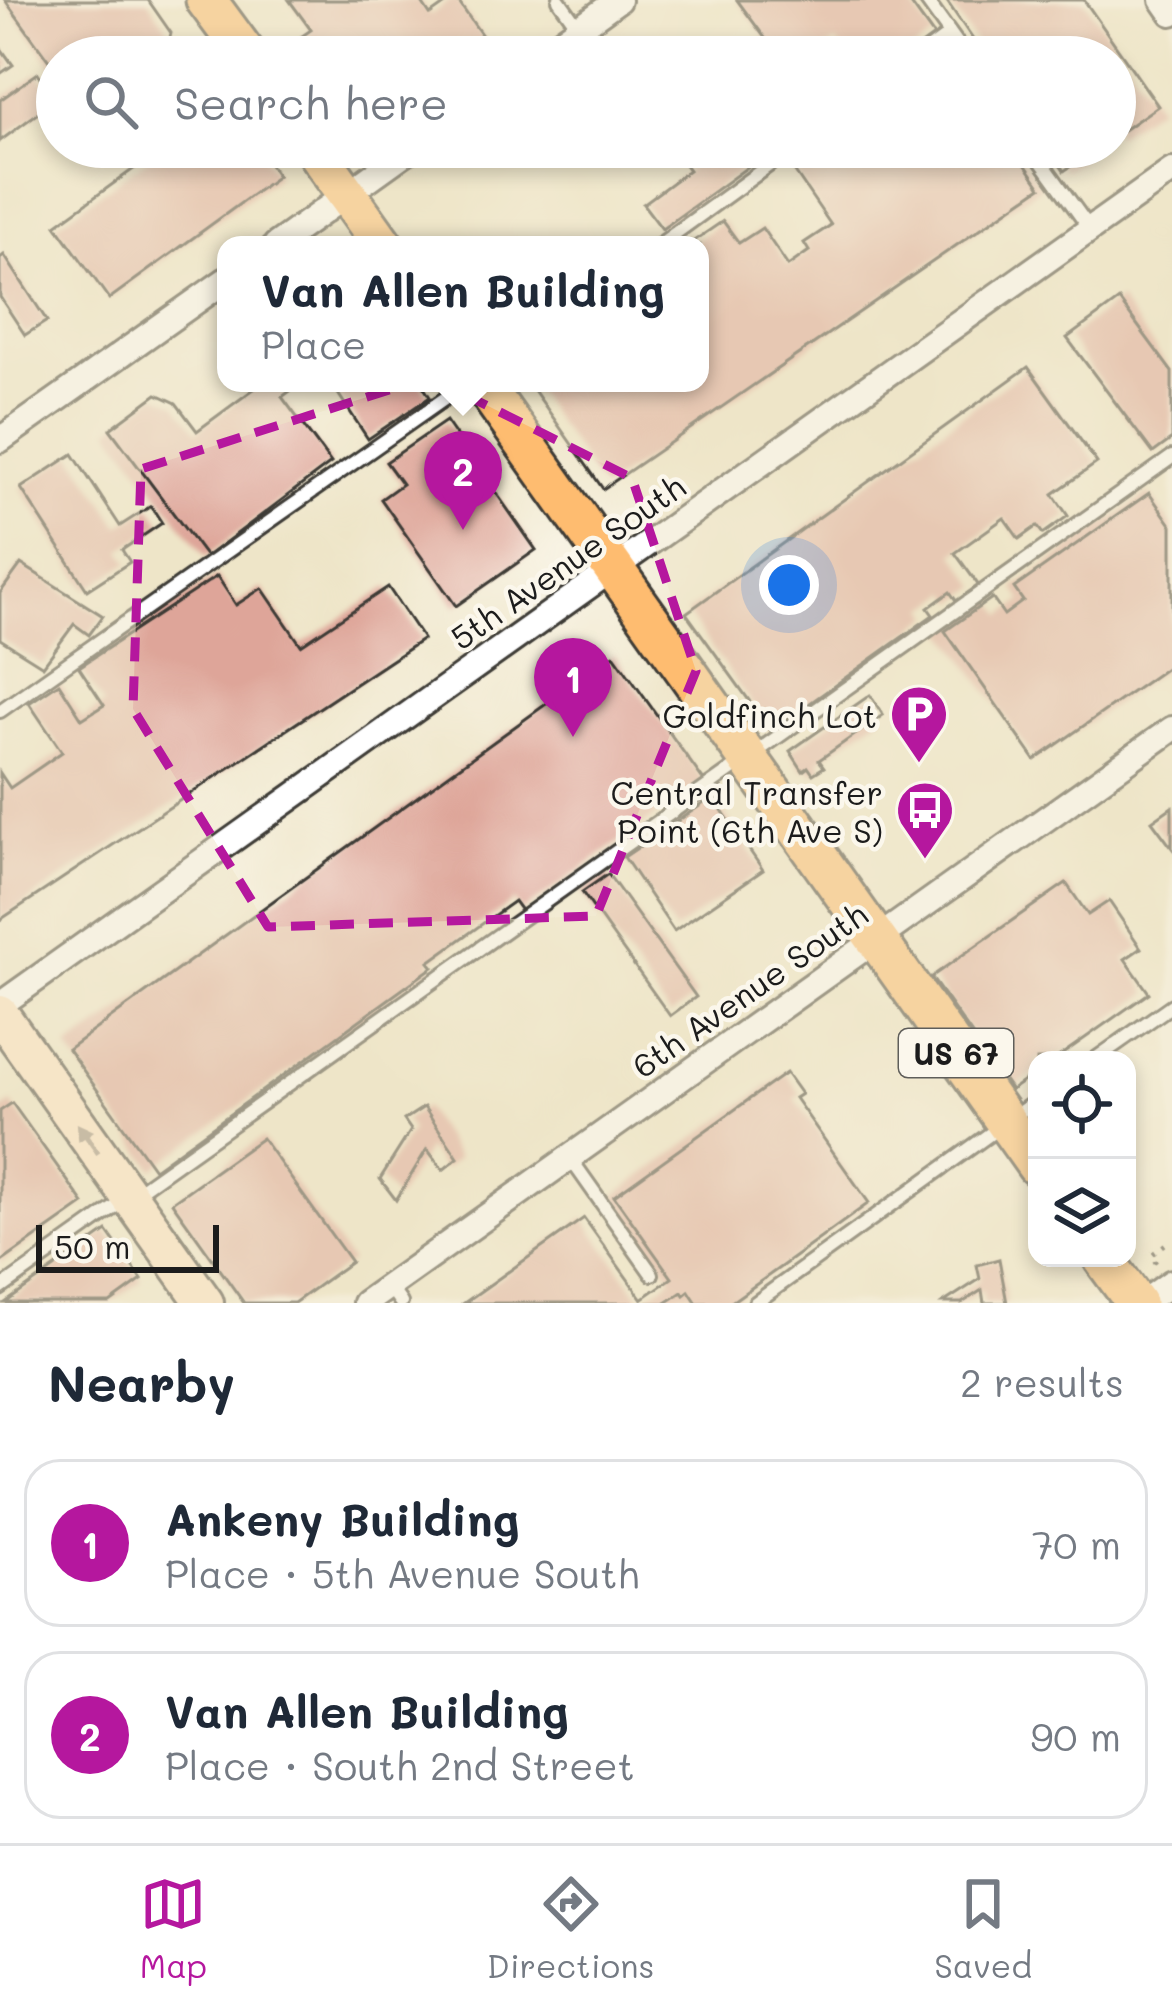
<!DOCTYPE html>
<meta charset="utf-8">
<style>
:root{--surface:#fff;--page:#f2f2f3;--text:#1f2937;--muted:#747a83;--line:#e0e1e3;--accent:#b5179e}
body{margin:0;font-family:Mali,sans-serif;background:var(--page);color:var(--text)}
.controls{position:absolute;right:36px;bottom:36px;display:grid;overflow:hidden;border-radius:24px;box-shadow:0 6px 18px #0003}
.controls button{width:108px;height:108px;display:grid;place-items:center;padding:0;border:0;border-bottom:3px solid var(--line);background:var(--surface);color:var(--text);font:60px sans-serif}
.scale{position:absolute;left:36px;bottom:30px;width:183px;box-sizing:border-box;padding-left:12px;border:6px solid #1c1c1c;border-top:0;font-size:33px;line-height:42px;white-space:nowrap;color:#1c1c1c;-webkit-text-stroke:9px #fbf7ec;paint-order:stroke}
.you{position:absolute;left:789px;top:585px;width:42px;height:42px;margin:-30px;border:9px solid #fff;border-radius:50%;background:#1a73e8;box-shadow:0 0 0 18px #1a73e833}
.badge{display:grid;place-items:center;width:78px;height:78px;border-radius:50%;background:var(--accent);color:#fff;font-size:39px;font-weight:700}
.pin{position:absolute;translate:-50% -99px;filter:drop-shadow(0 3px 6px #0008)}
.pin::after{content:'';position:absolute;top:63px;width:42px;height:36px;background:inherit;clip-path:polygon(0 0,100% 0,50% 100%)}
.popup{position:absolute;left:217px;top:236px;width:492px;height:156px;box-sizing:border-box;display:grid;place-content:center;border-radius:24px;background:var(--surface);filter:drop-shadow(0 3px 9px #0005);font-size:39px;white-space:nowrap;color:var(--muted)}
.popup b{font-size:45px;color:var(--text)}
.popup::after{content:'';position:absolute;left:50%;top:100%;margin-left:-24px;border:24px solid transparent;border-top-color:var(--surface)}
.list{margin:0;padding:0;list-style:none}
h2{display:flex;justify-content:space-between;align-items:center;height:156px;margin:0;padding:0 48px;font-size:51px}
h2 small{font-size:39px;font-weight:400;color:var(--muted)}
.list li{display:grid;grid-template-columns:78px 1fr auto;gap:36px;align-items:center;box-sizing:border-box;height:168px;margin:0 24px 24px;padding:0 24px;border:3px solid var(--line);border-radius:36px}
.list b{display:block;font-size:45px;white-space:nowrap}
.list p{margin:0;font-size:39px;white-space:nowrap;color:var(--muted)}
.list em{font-size:39px;font-style:normal;color:var(--muted)}
.icon{flex:none;width:66px;height:66px;fill:none;stroke:currentColor;stroke-width:2;stroke-linecap:round;stroke-linejoin:round}
.map{position:relative;flex:none;width:1172px;height:1303px;overflow:hidden}
.search{position:absolute;background:var(--surface);box-shadow:0 6px 18px #0003;left:36px;right:36px;top:36px;height:132px;display:flex;align-items:center;gap:30px;box-sizing:border-box;padding:0 42px;border-radius:66px;color:var(--muted);font-size:45px}
.sheet{height:540px;background:var(--surface)}
nav{display:flex;justify-content:space-around;align-items:center;box-sizing:border-box;height:168px;border-top:3px solid var(--line);background:var(--surface);font-size:33px;color:var(--muted)}
nav a{display:grid;justify-items:center;gap:6px}
nav .on{color:var(--accent)}
.map>svg:first-child{display:block}
</style>
<div class="map">
<svg width="1172" height="1303" viewBox="0 0 1172 1303">
<rect width="100%" height="100%" fill="#fbf7ec"/>
<filter id="ink" filterUnits="userSpaceOnUse"><feTurbulence type="fractalNoise" baseFrequency=".00833" numOctaves="2"/><feDisplacementMap in="SourceGraphic" scale="24" xChannelSelector="R" yChannelSelector="G"/><feConvolveMatrix kernelMatrix="1 2 1 2 8 2 1 2 1" color-interpolation-filters="sRGB"/></filter>
<filter id="wash" filterUnits="userSpaceOnUse"><feTurbulence type="fractalNoise" baseFrequency=".004" numOctaves="4" result="noise"/><feDisplacementMap in="SourceGraphic" scale="48" xChannelSelector="R" yChannelSelector="G"/><feGaussianBlur stdDeviation="2.7" result="paint"/><feColorMatrix in="noise" values="0 0 0 0 0 0 0 0 0 0 0 0 0 0 0 0 0 1.4 0 .05"/><feComposite in="paint" operator="in"/></filter>
<g filter="url(#wash)">
<rect width="100%" height="100%" fill="#eee5c8"/>
<g id="blocks">
<g fill="#dea599">
<polygon points="5,0 148,0 171,33 169,42 149,57 57,57 57,72"/>
<polygon points="289,0 420,0 430,15 451,0 457,0 485,40 461,57 297,57 289,45 311,30"/>
<polygon points="737,0 908,0 934,36 905,57 847,57 836,42 816,57 779,57"/>
<polygon points="946,0 1084,0 1158,106 1115,136 1115,57 985,57"/>
<polygon points="671,36 686,57 642,57"/>
<polygon points="0,47 13,65 0,74"/>
<polygon points="38,73 57,99 0,141 0,100"/>
<polygon points="164,147 257,147 278,176 109,299 56,225"/>
<polygon points="672,147 752,147 760,158 662,229 643,204 689,170"/>
<polygon points="830,147 1013,147 1041,187 603,489 529,383 700,383 700,245 688,245 723,221 739,243 762,228 788,266 809,251 804,243 831,225 790,165 813,149 818,156"/>
<polygon points="1048,147 1099,147 1064,171"/>
<polygon points="4,255 47,321 25,335 0,297 0,258"/>
<polygon points="1119,300 1172,372 1172,439 1153,453 1067,338"/>
<polygon points="1028,367 1097,463 1053,494 1068,516 1043,534 1037,526 1019,539 1004,518 955,553 979,586 957,602 950,592 928,608 933,615 771,731 686,613"/>
<polygon points="262,383 301,383 282,397 331,463 206,557 110,429 157,394 176,403 197,431"/>
<polygon points="331,383 421,383 430,397 368,439"/>
<polygon points="446,421 536,550 456,606 381,499 402,484 386,462"/>
<polygon points="73,454 120,526 151,506 162,523 122,550 130,562 87,590 21,488"/>
<polygon points="1149,493 1172,526 1172,664 1035,760 945,631 992,598 1004,615 1023,601 1014,588"/>
<polygon points="21,564 103,616 89,635 74,624 43,666 0,639 0,593"/>
<polygon points="217,576 236,605 262,588 301,645 388,587 423,639 0,920 0,773 10,788 62,752 29,703 59,683 82,719 104,705 79,667"/>
<polygon points="614,655 704,781 522,912 514,901 429,962 433,967 154,1169 68,1049"/>
<polygon points="870,695 883,715 819,760 824,767 813,774 808,767 803,771 790,751"/>
<polygon points="713,797 763,870 674,931 624,857"/>
<polygon points="1172,807 1172,848 1152,821"/>
<polygon points="608,874 696,997 670,1016 582,892"/>
<polygon points="1066,883 1088,915 1109,901 1141,948 1125,959 1149,993 1054,1060 1037,1060 1037,1072 1011,1090 931,977"/>
<polygon points="786,1073 801,1094 795,1098 869,1203 789,1261 730,1303 697,1303 689,1291 684,1295 682,1292 666,1303 464,1303 584,1218 642,1299 672,1278 614,1196"/>
<polygon points="12,1103 84,1204 0,1263 0,1111"/>
<polygon points="424,1107 458,1158 443,1170 427,1149 396,1200 380,1179 411,1130 404,1120"/>
<polygon points="262,1138 351,1262 294,1303 244,1303 172,1202"/>
<polygon points="107,1231 142,1280 110,1303 5,1303"/>
<polygon points="999,1259 1007,1303 984,1303 982,1290 962,1303 943,1303 980,1279 977,1265"/>
</g>
</g>
</g>
<g filter="url(#ink)">
<use href="#blocks" fill-opacity="0" stroke="#3c3a36" stroke-width="3"/>
<g fill="none" stroke-linecap="round" stroke-linejoin="round">
<defs>
<g id="lane">
<polyline points="559,0 579,28"/>
<polyline points="926,0 967,57"/>
<polyline points="919,57 950,34"/>
<polyline points="1031,147 1090,229"/>
<polyline points="659,245 794,147"/>
<polyline points="0,711 467,383"/>
<polyline points="1094,1060 1172,1005"/>
<polyline points="570,1158 652,1274"/>
<polyline points="389,1286 401,1303"/>
<polyline points="0,1289 1172,457"/>
<polyline points="755,1303 1037,1100"/>
</g>
<g id="street">
<polyline points="1163,0 1172,13"/>
<polyline points="539,57 618,0"/>
<polyline points="276,245 413,147"/>
<polyline points="0,440 226,280"/>
<polyline points="0,1005 1172,171"/>
<polyline points="365,1303 1172,729"/>
<polyline points="1143,1303 1172,1282"/>
</g>
<polyline id="secondary" points="0,1014 205,1303"/>
<g id="primary">
<polyline points="206,0 248,57"/>
<polyline points="313,147 383,245"/>
<polyline points="482,383 1037,1166"/>
<polyline points="1103,1258 1136,1303"/>
</g>
</defs>
<use href="#lane" stroke="#3c3a36" stroke-width="18"/>
<use href="#street" stroke="#3c3a36" stroke-width="30"/>
<use href="#secondary" stroke="#3c3a36" stroke-width="42"/>
<use href="#primary" stroke="#3c3a36" stroke-width="45"/>
<polyline stroke="#3c3a36" stroke-width="4.5" stroke-dasharray="3 9" stroke-linecap="butt" points="1156,1263 1151,1255 1172,1239"/>
<use href="#lane" stroke="#fff" stroke-width="12"/>
<use href="#street" stroke="#fff" stroke-width="24"/>
<use href="#secondary" stroke="#ffe4c6" stroke-width="36"/>
<use href="#primary" stroke="#febc70" stroke-width="39"/>
</g>
<defs><path id="oneway-solid" d="M-6-.8H1V-3.2L6.5 0L1 3.2V.8H-6Z" transform="scale(3)"/></defs>
<use fill="#998a7a" href="#oneway-solid" transform="translate(88 1139) rotate(-125)"/>
</g>
<path d="M0 0H1172V1303H0ZM430,377L632,478L696,671L596,916L268,927L133,709L141,469Z" fill="#eee5c8" fill-opacity=".55" fill-rule="evenodd"/>
<path fill="none" stroke="#b5179e" stroke-width="9" stroke-dasharray="24 15" stroke-linejoin="round" d="M430,377L632,478L696,671L596,916L268,927L133,709L141,469Z"/>
<defs>
<symbol id="parking-pin" viewBox="-11 -11 22 30"><path d="M0 17L-7.5 6A9.5 9.5 0 1 1 7.5 6Z" fill="#b5179e" stroke="#fbf7ec"/><path d="M-3.5-5.5H1a3.5 3.5 0 0 1 0 7H-1V5.5H-3.5ZM-1-3.4V-.6H.8a1.4 1.4 0 0 0 0-2.8Z" fill="#fff"/></symbol>
<symbol id="bus-pin" viewBox="-11 -11 22 30"><path d="M0 17L-7.5 6A9.5 9.5 0 1 1 7.5 6Z" fill="#b5179e" stroke="#fbf7ec"/><path d="M-5-6H5V4H4V6H2V4H-2V6H-4V4H-5ZM-3.5-4V0h7V-4ZM-3.5 1.2v1.5H-2V1.2ZM2 1.2v1.5H3.5V1.2Z" fill="#fff"/></symbol>
</defs>
<g fill-rule="evenodd">
<use href="#parking-pin" x="886" y="681" width="66" height="90"/>
<use href="#bus-pin" x="892" y="777" width="66" height="90"/>
</g>
<g text-anchor="middle" dominant-baseline="central" stroke-width="9" stroke-linejoin="round" paint-order="stroke">
<rect fill="#fbf7ec" stroke="#5f5e5a" stroke-width="3" x="899" y="1029" width="114" height="48" rx="9"/>
<g font-size="30" font-weight="bold" fill="#1c1c1c">
<text x="956" y="1053">US 67</text>
</g>
<g font-size="33" fill="#1c1c1c" stroke="#fbf7ec">
<text transform="translate(567 561) rotate(-35)">5th Avenue South</text>
<text transform="translate(749 989) rotate(-35)">6th Avenue South</text>
</g>
<g font-size="33" fill="#1c1c1c" stroke="#fbf7ec" text-anchor="end">
<text x="877" y="714">Goldfinch Lot</text>
<text x="883" y="791">Central Transfer<tspan x="883" dy="38">Point (6th Ave S)</tspan></text>
</g>
</g>
</svg>
<div class="controls">
<button><svg class="icon" aria-label="locate" viewBox="0 0 24 24"><circle cx="12" cy="12" r="6"/><path d="M12 2v4M12 18v4M2 12h4M18 12h4"/></svg></button>
<button><svg class="icon" aria-label="layers" viewBox="0 0 24 24"><path d="M12 4l9 5-9 5-9-5zM3 14l9 5 9-5"/></svg></button>
</div>
<div class="scale">50 m</div>
<div class="you"></div>
<div class="pin badge" style="left:573px;top:737px">1</div>
<div class="pin badge" style="left:463px;top:530px">2</div>
<div class="popup"><b>Van Allen Building</b>Place</div>
<div class="search"><svg class="icon" aria-label="search" viewBox="0 0 24 24"><circle cx="10" cy="10" r="6"/><path d="M15 15l6 6"/></svg>Search here</div>
</div>
<section class="sheet">
<h2>Nearby<small>2 results</small></h2>
<ul class="list">
<li><span class="badge">1</span><div><b>Ankeny Building</b><p>Place · 5th Avenue South</p></div><em>70 m</em></li>
<li><span class="badge">2</span><div><b>Van Allen Building</b><p>Place · South 2nd Street</p></div><em>90 m</em></li>
</ul>
</section>
<nav>
<a class="on"><svg class="icon" aria-label="map" viewBox="0 0 24 24"><path d="M3 6l6-2 6 2 6-2v14l-6 2-6-2-6 2zM9 4v14M15 6v14"/></svg>Map</a>
<a><svg class="icon" aria-label="directions" viewBox="0 0 24 24"><path d="M12 3l9 9-9 9-9-9zM9 14v-3h6M13 9l2 2-2 2"/></svg>Directions</a>
<a><svg class="icon" aria-label="saved" viewBox="0 0 24 24"><path d="M7 4h10v16l-5-4-5 4z"/></svg>Saved</a>
</nav>
